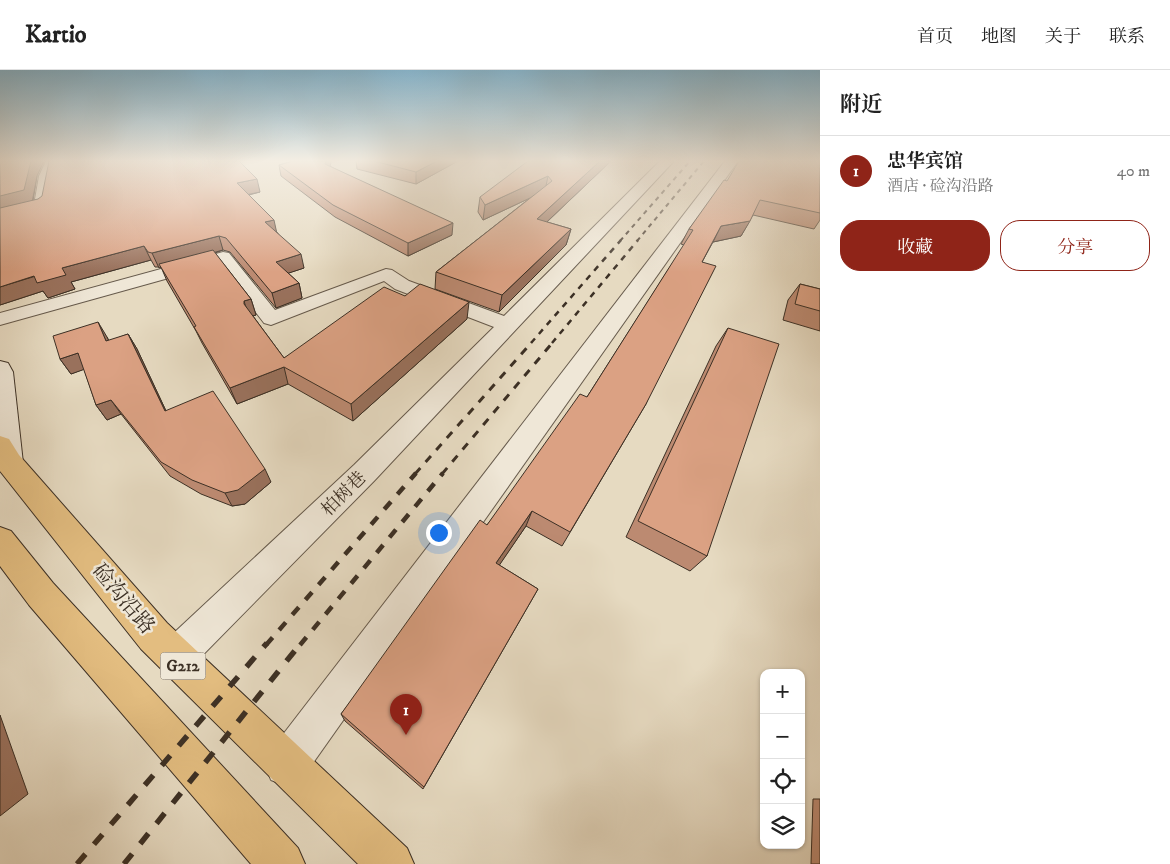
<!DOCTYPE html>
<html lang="zh">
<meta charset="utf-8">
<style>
:root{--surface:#fff;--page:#f2f2f2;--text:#222;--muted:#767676;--line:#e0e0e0;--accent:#8f2418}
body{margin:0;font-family:"IM FELL DW Pica","Noto Serif SC",serif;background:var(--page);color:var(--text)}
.controls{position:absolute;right:15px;bottom:15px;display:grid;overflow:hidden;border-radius:10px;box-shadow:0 1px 4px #0004}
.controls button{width:45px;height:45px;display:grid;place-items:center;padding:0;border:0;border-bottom:1px solid var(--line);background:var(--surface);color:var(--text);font:25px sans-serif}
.you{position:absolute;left:438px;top:462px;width:18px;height:18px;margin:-12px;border:4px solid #fff;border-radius:50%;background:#1a73e8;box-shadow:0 0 0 8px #1a73e833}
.badge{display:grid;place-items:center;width:32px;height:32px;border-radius:50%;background:var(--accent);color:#fff;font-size:16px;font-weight:700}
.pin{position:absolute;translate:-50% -41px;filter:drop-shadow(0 1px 2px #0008)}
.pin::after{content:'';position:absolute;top:26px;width:18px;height:15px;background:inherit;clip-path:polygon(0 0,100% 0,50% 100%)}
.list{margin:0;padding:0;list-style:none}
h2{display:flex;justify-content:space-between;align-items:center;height:65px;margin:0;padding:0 20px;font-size:21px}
h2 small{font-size:16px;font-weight:400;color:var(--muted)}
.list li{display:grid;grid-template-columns:32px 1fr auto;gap:15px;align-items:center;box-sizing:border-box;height:70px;padding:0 20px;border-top:1px solid var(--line)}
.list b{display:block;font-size:19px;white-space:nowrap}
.list p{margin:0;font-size:16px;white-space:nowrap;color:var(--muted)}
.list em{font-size:16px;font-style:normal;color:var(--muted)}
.actions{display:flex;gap:10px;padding:15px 20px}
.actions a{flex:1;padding:11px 0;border:1px solid var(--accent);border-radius:20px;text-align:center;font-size:18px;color:var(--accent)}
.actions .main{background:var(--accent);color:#fff}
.icon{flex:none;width:28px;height:28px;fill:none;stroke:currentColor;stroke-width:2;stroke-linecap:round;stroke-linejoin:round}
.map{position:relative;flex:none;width:820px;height:794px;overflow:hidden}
header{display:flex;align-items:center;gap:30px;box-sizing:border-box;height:70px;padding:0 25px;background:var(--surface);border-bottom:1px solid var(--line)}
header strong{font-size:24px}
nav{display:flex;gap:28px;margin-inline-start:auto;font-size:18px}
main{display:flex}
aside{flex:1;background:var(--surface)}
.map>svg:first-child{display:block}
</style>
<header>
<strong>Kartio</strong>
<nav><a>首页</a><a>地图</a><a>关于</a><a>联系</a></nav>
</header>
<main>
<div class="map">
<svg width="820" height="794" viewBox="0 0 820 794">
<rect width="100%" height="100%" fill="#e6dac1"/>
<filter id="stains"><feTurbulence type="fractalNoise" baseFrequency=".004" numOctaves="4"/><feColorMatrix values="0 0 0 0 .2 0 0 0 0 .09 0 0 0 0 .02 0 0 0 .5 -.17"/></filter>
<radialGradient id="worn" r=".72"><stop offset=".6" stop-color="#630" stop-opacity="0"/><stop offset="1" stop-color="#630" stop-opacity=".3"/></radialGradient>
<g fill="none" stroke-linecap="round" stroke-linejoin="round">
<defs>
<g id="street">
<polygon points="46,91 59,91 53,106 49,138 46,141 0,153 0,143 34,135 39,106"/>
<polygon points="660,91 674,91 374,411 188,600 175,605 162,600 157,587 162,574 354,395 494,257 395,219 384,211 271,255 264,253 219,194 0,255 0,243 223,182 229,183 275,240 386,199 392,200 409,211 504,246"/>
<polygon points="725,91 738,91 301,710 286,716 271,710 265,695 271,680"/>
</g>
<polygon id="secondary" points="0,291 8,293 13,302 23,393 19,401 9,404 0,401"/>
<g id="highway">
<polygon points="0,366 9,369 19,385 167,553 407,778 414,794 358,794 141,579 0,401"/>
<polygon points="0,457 11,461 53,513 298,778 305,794 251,794 29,535 0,496"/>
</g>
</defs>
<use href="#street" stroke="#665a4c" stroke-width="2"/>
<use href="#secondary" stroke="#3c3025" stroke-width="2"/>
<use href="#highway" stroke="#3c3025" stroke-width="2"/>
<use href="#street" fill="#efe7d7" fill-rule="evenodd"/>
<use href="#secondary" fill="#efe7d7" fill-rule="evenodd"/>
<use href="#highway" fill="#e3bd80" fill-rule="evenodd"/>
<g stroke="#3c3025" stroke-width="2" stroke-dasharray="4.5 4.5" stroke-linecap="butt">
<polyline points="620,171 690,91"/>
<polyline points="637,171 704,91"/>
</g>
<g stroke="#3c3025" stroke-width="2.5" stroke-dasharray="6 6" stroke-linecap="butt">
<polyline points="531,273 621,170"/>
<polyline points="552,273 638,170"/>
</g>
<g stroke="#3c3025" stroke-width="3" stroke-dasharray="8 8" stroke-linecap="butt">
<polyline points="415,404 532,272"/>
<polyline points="442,404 553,272"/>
</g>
<g stroke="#3c3025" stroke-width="4.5" stroke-dasharray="10 10" stroke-linecap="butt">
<polyline points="266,575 416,403"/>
<polyline points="300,575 443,403"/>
</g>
<g stroke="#3c3025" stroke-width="5.5" stroke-dasharray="13 13" stroke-linecap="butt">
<polyline points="77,794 267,573"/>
<polyline points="124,794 301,573"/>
</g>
</g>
<g fill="#bc8a71" stroke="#3c3025">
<polygon points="0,91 37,106 33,131 260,122 249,125 304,198 288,203 299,213 302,228 276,238 230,182 223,180 215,183 251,229 256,245 253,246 284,288 405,226 467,249 353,351 288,314 237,334 202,273 196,261 167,211 161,197 155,197 151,190 71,212 75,219 48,228 43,221 0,235"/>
<polygon points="293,91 331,91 330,96 452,165 408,186 335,147 281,106 279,95"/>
<polygon points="356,91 458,91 416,114 357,99"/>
<polygon points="571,91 611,91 547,152 571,159 566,175 499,242 435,219 436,202 530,128 483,150 478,142 480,127"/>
<polygon points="820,91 820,150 814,159 753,145 741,166 713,172 702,192 646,334 562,476 526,456 499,495 538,519 423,719 345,651 341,644 487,455 587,327 684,175 681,174 689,159 727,111"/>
<polygon points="800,214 820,219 820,261 783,250 788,230"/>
<polygon points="728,258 707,486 690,501 626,467 716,276"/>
<polygon points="128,264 137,279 166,341 271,412 245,434 232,436 201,424 170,406 121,344 107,350 96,335 84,299 71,304 60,289 107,267 109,271"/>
<polygon points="813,729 820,729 820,794 811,794"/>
</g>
<g fill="#99715c" stroke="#3c3025">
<polygon points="31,91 44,91 37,106 32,133 0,141 0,126"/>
<polygon points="326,91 331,91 331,93 327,105 325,94"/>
<polygon points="437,91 458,91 416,114 416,102"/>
<polygon points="600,91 611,91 533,165 537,149"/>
<polygon points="548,106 545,121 483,150 485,135"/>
<polygon points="257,109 260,122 241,126 237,113"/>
<polygon points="274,150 277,164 265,152"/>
<polygon points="750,151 741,166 713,172 721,156"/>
<polygon points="453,153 452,165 408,186 408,173"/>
<polygon points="571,159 566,175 499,242 502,225"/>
<polygon points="219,166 223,180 159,198 152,183"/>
<polygon points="144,176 151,190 71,212 75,219 48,228 43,221 0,235 0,217 62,198"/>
<polygon points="301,184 304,198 280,206 276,192"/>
<polygon points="299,213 302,228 276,238 272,223"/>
<polygon points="251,229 256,245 249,247 244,231"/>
<polygon points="469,232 467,249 353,351 351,334"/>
<polygon points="98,252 107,267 116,286 106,271"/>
<polygon points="128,264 137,279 173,356 165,341"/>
<polygon points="78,283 88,298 71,304 60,289"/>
<polygon points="284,297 288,314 237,334 230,318"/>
<polygon points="111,330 121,344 107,350 96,335"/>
<polygon points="265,399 271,412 245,434 232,436 225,423"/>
<polygon points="532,441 526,456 492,506 496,493"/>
<polygon points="0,645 28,724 0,746"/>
</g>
<g fill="#dba183" stroke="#3c3025">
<polygon points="0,91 31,91 24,120 0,126"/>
<polygon points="49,91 239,91 257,109 237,113 274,150 265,152 301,184 276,192 299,213 272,223 226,168 219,166 152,183 148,182 144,176 62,198 66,205 37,213 34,206 0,217 0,138 38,129 42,126"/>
<polygon points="293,91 326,91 325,94 453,153 408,173 333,135 279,95"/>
<polygon points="374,91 437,91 416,102"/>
<polygon points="528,91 600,91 537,149 571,159 502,225 436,202 552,111 548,106 485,135 480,127"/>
<polygon points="739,91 820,91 820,143 760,130 750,151 721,156 702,192 716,196 646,334 570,462 532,441 496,493 538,519 424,717 341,644 480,450 487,455 580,324 587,327 693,160 689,159 724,110 727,111"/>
<polygon points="213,180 251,229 244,231 244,234 284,288 384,217 405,226 420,214 469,232 351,334 284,297 230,318 194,257 196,256 159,194"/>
<polygon points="800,214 820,219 820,241 795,234"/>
<polygon points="98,252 106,271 128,264 165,341 213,321 265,399 238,420 225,423 192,410 161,392 111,330 96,335 78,283 60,289 53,266"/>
<polygon points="728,258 779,274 707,486 638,451"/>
</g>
<linearGradient id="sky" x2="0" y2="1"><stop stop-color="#87b7d0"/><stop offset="0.45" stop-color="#f4eee3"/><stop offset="1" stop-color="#f4eee3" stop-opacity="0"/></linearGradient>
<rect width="820" height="202" fill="url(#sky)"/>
<g text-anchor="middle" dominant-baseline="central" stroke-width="5" stroke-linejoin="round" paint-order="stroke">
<rect fill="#efe7d7" stroke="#72675a" stroke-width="1" x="160.5" y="582.5" width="45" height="27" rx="4"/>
<g font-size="16" font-weight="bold" fill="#3c3025">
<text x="183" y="596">G212</text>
</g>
<g font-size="18" fill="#3c3025" stroke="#efe7d7">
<text transform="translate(344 424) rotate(-45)">柏树巷</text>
</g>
<g font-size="21" fill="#3c3025" stroke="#efe7d7">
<text transform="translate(123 529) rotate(50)">硷沟沿路</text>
</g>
</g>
<rect width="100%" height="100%" filter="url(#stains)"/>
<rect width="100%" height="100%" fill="url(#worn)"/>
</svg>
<div class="controls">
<button>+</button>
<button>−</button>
<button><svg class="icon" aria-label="locate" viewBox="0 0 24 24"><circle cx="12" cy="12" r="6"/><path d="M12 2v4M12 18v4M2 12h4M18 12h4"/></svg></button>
<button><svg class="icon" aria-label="layers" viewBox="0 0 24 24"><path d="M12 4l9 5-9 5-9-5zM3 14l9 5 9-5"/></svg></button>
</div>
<div class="you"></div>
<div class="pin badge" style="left:406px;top:665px">1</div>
</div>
<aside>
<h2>附近<small></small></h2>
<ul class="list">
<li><span class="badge">1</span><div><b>忠华宾馆</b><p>酒店 · 硷沟沿路</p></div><em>40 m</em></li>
</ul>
<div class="actions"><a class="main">收藏</a><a>分享</a></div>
</aside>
</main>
